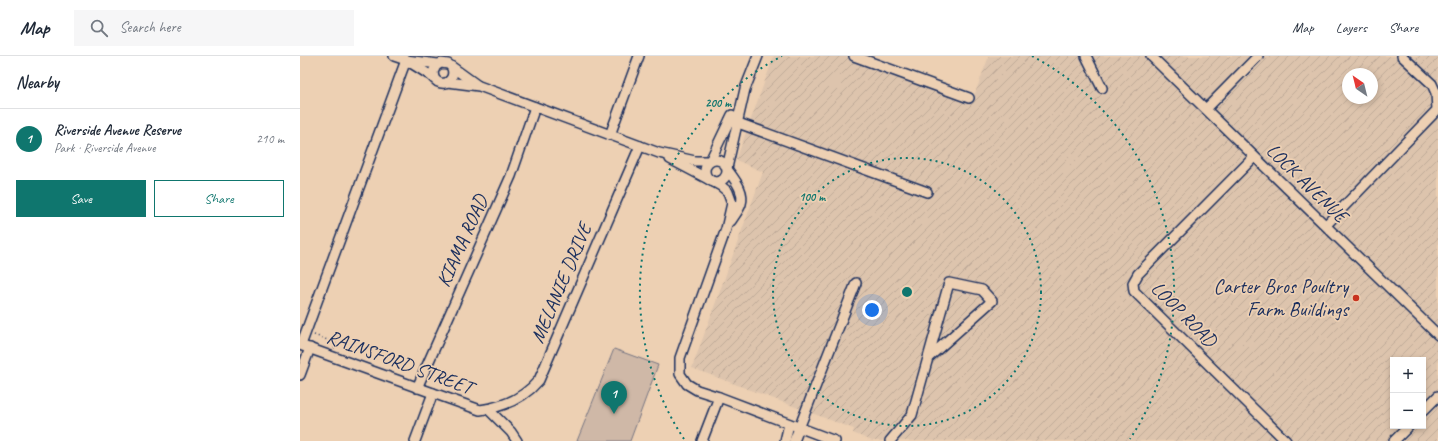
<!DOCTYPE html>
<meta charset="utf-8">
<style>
:root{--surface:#fff;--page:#f6f6f7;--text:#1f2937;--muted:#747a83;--line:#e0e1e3;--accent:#0f766e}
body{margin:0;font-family:Caveat,sans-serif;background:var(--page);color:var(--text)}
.controls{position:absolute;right:12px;bottom:12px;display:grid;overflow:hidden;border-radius:0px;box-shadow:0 2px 6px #0003}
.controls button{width:36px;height:36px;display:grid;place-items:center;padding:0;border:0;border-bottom:1px solid var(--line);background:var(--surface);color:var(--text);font:20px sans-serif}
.compass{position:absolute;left:1042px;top:12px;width:36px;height:36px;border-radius:50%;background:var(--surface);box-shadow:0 2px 6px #0003;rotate:325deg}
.you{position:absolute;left:572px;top:254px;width:14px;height:14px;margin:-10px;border:3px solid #fff;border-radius:50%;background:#1a73e8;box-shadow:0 0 0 6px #1a73e833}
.badge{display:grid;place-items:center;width:26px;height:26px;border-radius:50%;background:var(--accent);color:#fff;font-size:13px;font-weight:700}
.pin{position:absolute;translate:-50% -33px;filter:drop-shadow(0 1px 2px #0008)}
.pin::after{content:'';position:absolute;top:21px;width:14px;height:12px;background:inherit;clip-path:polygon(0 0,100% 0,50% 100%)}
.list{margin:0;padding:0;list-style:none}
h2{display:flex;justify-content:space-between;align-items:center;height:52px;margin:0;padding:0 16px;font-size:17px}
h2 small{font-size:13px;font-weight:400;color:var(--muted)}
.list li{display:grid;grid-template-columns:26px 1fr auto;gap:12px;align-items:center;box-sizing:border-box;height:60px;padding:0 16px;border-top:1px solid var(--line)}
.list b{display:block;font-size:15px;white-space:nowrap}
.list p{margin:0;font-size:13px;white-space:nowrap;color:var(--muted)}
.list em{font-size:13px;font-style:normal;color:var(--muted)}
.actions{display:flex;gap:8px;padding:12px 16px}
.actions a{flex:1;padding:9px 0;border:1px solid var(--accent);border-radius:0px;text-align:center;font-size:14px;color:var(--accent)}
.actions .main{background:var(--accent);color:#fff}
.icon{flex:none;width:22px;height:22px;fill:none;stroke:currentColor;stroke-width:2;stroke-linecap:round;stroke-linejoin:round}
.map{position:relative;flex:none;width:1138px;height:385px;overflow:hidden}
header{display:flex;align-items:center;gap:24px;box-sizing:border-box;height:56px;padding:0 20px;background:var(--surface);border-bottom:1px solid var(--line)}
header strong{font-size:19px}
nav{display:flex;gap:22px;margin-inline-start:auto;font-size:14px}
.search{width:280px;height:36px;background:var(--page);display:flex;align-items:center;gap:10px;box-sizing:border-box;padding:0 14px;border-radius:0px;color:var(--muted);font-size:15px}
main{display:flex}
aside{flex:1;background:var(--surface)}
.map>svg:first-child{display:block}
</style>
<header>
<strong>Map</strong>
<div class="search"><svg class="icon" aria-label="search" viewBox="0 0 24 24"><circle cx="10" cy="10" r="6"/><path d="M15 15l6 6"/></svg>Search here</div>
<nav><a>Map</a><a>Layers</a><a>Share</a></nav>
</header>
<main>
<aside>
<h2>Nearby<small></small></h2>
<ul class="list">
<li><span class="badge">1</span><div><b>Riverside Avenue Reserve</b><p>Park · Riverside Avenue</p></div><em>210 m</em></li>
</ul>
<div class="actions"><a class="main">Save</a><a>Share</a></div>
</aside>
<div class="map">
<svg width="1138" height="385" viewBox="0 0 1138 385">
<defs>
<pattern id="industrial-furrows" width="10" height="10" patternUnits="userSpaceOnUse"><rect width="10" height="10" fill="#ddc4ad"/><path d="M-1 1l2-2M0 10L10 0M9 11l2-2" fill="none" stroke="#bda997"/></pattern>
</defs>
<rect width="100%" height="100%" fill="#edd0b3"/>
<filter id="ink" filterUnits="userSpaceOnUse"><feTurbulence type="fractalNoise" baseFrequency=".025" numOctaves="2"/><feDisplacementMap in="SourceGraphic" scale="8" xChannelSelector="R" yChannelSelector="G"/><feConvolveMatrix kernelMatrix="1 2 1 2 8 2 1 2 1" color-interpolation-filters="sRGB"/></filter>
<g filter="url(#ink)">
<path fill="url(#industrial-furrows)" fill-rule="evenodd" d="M474,0H567L674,40L689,0H1138V385H572L553,377L554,373L392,312L463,116L436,104ZM1048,18H1072V42H1048ZM1093,304H1123V370H1093Z"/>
<polygon fill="#cfb8a7" stroke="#757482" points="314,293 358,309 330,385 277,385"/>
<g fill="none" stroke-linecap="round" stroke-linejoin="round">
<defs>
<g id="minor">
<polyline points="94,0 106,4 138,8"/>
<polyline points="554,0 669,42"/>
<polyline points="786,0 802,32"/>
<polyline points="851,0 1138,279"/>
<path d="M106,4C114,9 121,13 128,18C132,20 135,24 138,26C148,31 155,21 152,12"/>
<polyline points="134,22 133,16 136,10 141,7 148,8 177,29"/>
<polyline points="148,26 179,30 359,97 395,105 409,105"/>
<polyline points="906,53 958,0"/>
<polyline points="430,64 627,136"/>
<polyline points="310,79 339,0"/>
<polyline points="954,101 838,218 833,227 834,235 986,385"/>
<polyline points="370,103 408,123"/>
<circle cx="416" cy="115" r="11"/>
<polyline points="410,105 432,59"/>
<polyline points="427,112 445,33 458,0"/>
<path d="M427,113C434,123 445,135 441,148C439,154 434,160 431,165"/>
<polyline points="412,125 421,130 428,136 432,147 426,173 380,302 380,318 387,328 397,334 419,341 535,385"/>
<polyline points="1026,169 1137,54 1136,37 1132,28 1102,0"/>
<path d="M0,289L180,354C204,351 224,342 239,324L340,90"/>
<polyline points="1,289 106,4"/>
<polyline points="0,319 10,292"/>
<polyline points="117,332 211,120 235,51"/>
<polyline points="188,353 211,376 217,385"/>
<polyline points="1123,355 1138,340"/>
<polyline points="115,385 133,337"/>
<polyline points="402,385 419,341"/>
<polyline points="485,385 489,368"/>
<polyline points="494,385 556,227"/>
<polyline points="590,385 612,359 649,227 682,234 692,245 628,302"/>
<polyline points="1094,385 1109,370"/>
</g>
</defs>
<use href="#minor" stroke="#1b2f5e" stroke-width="12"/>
<polyline stroke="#1b2f5e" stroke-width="1.5" stroke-dasharray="1 3" stroke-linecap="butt" points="14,279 36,287 34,293"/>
<use href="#minor" stroke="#edd0b3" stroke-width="9"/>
</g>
</g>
<g fill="none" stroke="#0f766e" stroke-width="2" stroke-dasharray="2 4">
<circle cx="607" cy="236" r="134"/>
<path d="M384 383A267 267 0 0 1 482 0M732 0A267 267 0 0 1 830 383"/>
</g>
<circle fill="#c8321e" stroke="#edd0b3" stroke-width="1.5" cx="1056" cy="242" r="4"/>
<g text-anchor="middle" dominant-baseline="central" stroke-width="3.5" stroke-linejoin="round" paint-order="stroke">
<g font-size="20" fill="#1b2f5e" stroke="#edd0b3">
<text transform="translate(1007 127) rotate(44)">LOCK AVENUE</text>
<text transform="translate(162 185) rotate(-66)">KIAMA ROAD</text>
<text transform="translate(261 227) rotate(-67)">MELANIE DRIVE</text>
<text transform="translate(884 258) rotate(45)">LOOP ROAD</text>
<text transform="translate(100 306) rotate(20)">RAINSFORD STREET</text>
</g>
<g font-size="20" fill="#1b2f5e" stroke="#edd0b3" text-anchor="end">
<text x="1048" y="230">Carter Bros Poultry<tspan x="1048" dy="23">Farm Buildings</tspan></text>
</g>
</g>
<circle cx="607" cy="236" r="6" fill="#0f766e" stroke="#edd0b3" stroke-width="2"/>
<g font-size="12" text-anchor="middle" font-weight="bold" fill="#0f766e" stroke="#edd0b3" stroke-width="3.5" stroke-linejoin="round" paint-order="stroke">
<text x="418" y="51">200 m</text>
<text x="512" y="145">100 m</text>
</g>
</svg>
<div class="controls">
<button>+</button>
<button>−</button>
</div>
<svg class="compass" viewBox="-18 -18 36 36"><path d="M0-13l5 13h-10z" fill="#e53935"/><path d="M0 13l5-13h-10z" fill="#747a83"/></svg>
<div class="you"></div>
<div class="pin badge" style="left:314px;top:358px">1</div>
</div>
</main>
